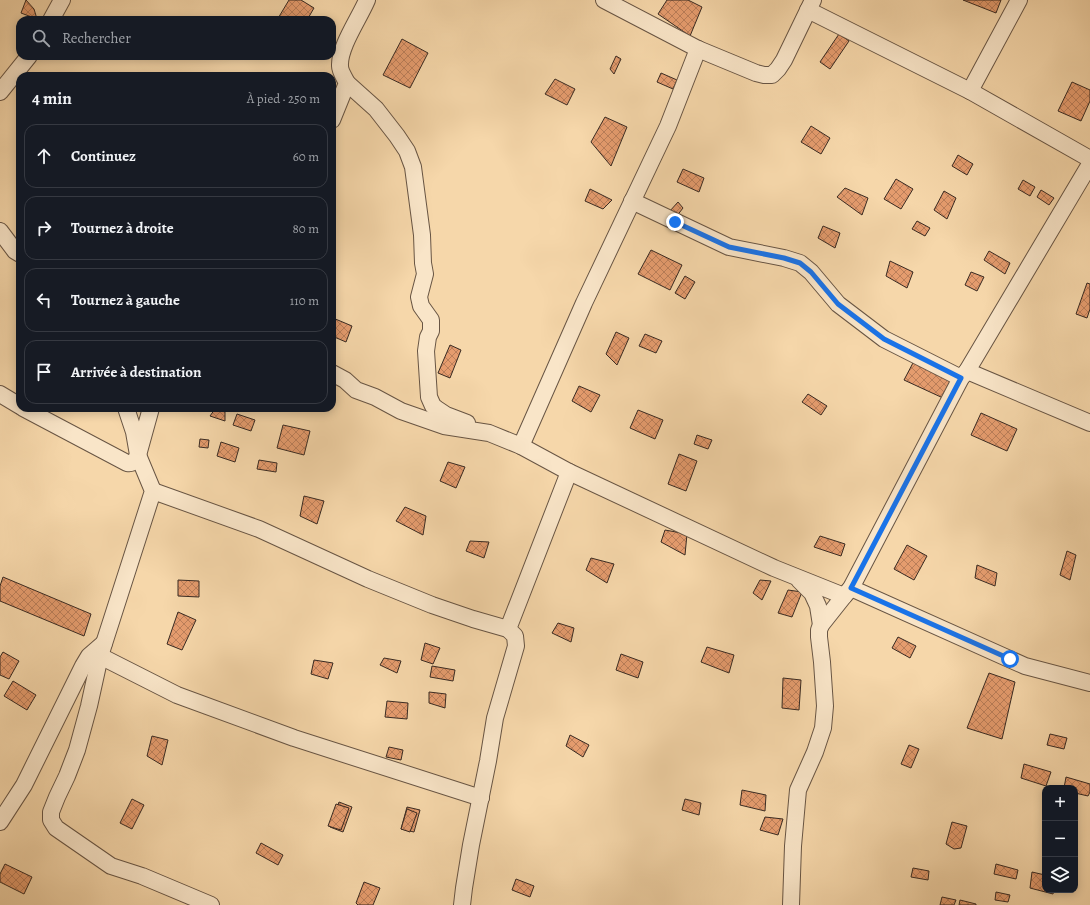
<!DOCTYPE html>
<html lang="fr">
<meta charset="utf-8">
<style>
:root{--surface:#171b24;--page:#20242c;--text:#f1f3f6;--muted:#9ea1a6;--line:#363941}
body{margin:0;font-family:Alegreya,serif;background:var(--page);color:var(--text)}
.controls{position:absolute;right:12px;bottom:12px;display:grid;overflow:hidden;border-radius:8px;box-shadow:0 2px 10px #0003}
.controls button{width:36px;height:36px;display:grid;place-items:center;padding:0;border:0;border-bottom:1px solid var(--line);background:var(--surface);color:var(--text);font:20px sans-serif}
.stop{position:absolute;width:12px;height:12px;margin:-9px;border:3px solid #1a73e8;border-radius:50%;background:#fff}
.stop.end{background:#1a73e8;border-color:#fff;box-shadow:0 1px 4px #0008}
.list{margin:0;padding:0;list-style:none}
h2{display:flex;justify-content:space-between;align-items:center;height:52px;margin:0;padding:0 16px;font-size:17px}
h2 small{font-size:13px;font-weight:400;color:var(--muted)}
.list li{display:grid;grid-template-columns:26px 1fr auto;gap:12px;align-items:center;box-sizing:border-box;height:64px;margin:0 8px 8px;padding:0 8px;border:1px solid var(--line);border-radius:12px}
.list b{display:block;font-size:15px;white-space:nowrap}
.list em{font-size:13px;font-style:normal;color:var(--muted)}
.icon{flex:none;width:22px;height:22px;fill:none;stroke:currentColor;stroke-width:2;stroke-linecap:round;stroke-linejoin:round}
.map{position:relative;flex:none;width:1090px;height:905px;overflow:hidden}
.search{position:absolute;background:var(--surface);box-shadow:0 2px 10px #0003;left:16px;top:16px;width:320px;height:44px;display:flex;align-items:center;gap:10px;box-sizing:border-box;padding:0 14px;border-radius:12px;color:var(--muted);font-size:15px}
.panel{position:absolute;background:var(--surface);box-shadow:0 2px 10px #0003;left:16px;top:72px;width:320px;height:340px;border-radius:12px}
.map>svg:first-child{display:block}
</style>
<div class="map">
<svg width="1090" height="905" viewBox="0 0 1090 905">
<defs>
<pattern id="building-cross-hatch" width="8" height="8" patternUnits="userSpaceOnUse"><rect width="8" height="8" fill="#e59c6e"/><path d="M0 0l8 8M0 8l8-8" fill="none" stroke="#bb7f5a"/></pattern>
</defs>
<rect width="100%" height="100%" fill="#f6d7aa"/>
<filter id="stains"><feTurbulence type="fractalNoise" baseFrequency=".005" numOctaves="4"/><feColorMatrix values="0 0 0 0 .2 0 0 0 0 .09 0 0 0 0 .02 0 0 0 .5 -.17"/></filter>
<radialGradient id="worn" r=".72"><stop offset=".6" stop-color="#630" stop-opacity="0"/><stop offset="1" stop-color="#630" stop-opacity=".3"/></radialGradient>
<g fill="url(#building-cross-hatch)" stroke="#382a22">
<polygon points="26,0 34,9 37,19 21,13"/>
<polygon points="289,0 301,0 314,8 307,20 277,20"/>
<polygon points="667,0 688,0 702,7 690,36 658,14"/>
<polygon points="963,0 1001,0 996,13"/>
<polygon points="839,34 849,41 830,69 820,62"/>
<polygon points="402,39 428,53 410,88 383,75"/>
<polygon points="616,56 621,59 614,74 610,69"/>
<polygon points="661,73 677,80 673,89 657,82"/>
<polygon points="555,79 575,89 567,105 545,94"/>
<polygon points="1072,82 1090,90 1090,101 1081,121 1058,111"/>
<polygon points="605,117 627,127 611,166 591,142"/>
<polygon points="811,126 830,138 821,154 801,142"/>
<polygon points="958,155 973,164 967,175 952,166"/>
<polygon points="683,169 704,178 699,192 677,182"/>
<polygon points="896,179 913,189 901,209 884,199"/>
<polygon points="1023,180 1035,187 1030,196 1018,189"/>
<polygon points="845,188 868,198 862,215 837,197"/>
<polygon points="590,189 612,200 603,209 585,201"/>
<polygon points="1041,190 1054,198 1049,205 1037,197"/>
<polygon points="944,191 956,198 947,219 934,210"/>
<polygon points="678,202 683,208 676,217 669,212"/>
<polygon points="917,221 930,228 925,236 912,229"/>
<polygon points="823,226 840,233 835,248 818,238"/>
<polygon points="651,250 682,265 670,290 638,274"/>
<polygon points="989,251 1010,263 1005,274 984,260"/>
<polygon points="890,261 913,272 907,288 886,276"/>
<polygon points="971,272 984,277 977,291 965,285"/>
<polygon points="685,276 695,282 685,299 675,293"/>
<polygon points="1087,283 1090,284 1090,309 1087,318 1076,314"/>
<polygon points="333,318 352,326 346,342 332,336"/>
<polygon points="616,332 629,338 617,365 606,354"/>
<polygon points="645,334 662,341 656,353 639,346"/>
<polygon points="450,345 461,350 450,378 438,373"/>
<polygon points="914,361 953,379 943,398 904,380"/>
<polygon points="579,386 600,395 591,412 572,401"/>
<polygon points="808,394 827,406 821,415 802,402"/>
<polygon points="215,409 225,412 225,421 210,416"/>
<polygon points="638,410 663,420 655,439 630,428"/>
<polygon points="981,413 1017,429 1007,451 971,435"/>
<polygon points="237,414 255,420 251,431 233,425"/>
<polygon points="283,425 310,431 304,455 277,448"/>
<polygon points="697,435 712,440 708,449 694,444"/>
<polygon points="200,439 209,440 208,448 199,447"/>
<polygon points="221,442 239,448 235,462 217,456"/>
<polygon points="679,454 697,461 686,491 668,484"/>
<polygon points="259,460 277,463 276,472 257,469"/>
<polygon points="448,462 465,467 456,488 440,481"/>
<polygon points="304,496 324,501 317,524 300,516"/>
<polygon points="405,507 426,516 423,535 396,521"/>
<polygon points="665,530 687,534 685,555 661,542"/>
<polygon points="820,536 845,544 841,556 814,547"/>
<polygon points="470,541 489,542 484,558 466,551"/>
<polygon points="907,545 927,556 914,580 894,569"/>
<polygon points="1067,551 1076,555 1070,580 1060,575"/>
<polygon points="591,558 614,564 607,583 586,570"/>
<polygon points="977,565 997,573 995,586 975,578"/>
<polygon points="3,577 91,614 84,636 0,601 0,586"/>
<polygon points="178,580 199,581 199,597 178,596"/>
<polygon points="760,580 771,581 762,600 753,593"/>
<polygon points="788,590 802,592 792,617 778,613"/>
<polygon points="178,612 196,620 182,650 167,644"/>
<polygon points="558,623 574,628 571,642 552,633"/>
<polygon points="898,637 916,646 910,658 892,648"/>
<polygon points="425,643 440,648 433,664 421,660"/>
<polygon points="707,647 734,655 729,673 701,662"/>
<polygon points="3,652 19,661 9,679 0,675 0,657"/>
<polygon points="621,654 643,662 638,678 616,670"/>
<polygon points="384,658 401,661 397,673 380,665"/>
<polygon points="314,660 333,663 328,679 311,674"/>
<polygon points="432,666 455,670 453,681 430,677"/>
<polygon points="989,673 1015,682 1002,739 967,728"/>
<polygon points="783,678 801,680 799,710 782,708"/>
<polygon points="13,681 36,695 27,710 4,696"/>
<polygon points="429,692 446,694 445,708 429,703"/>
<polygon points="387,701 408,703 407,719 385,717"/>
<polygon points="1050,734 1067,738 1064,749 1047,745"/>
<polygon points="570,735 589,745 583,757 566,746"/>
<polygon points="152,736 168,740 162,765 147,756"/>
<polygon points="909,745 919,749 911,768 901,764"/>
<polygon points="389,747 403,750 401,760 386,757"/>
<polygon points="1024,764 1051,772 1046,786 1021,778"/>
<polygon points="1066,777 1090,784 1090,792 1088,796 1075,793 1075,788 1064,788"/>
<polygon points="742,790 766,795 765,811 740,805"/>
<polygon points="132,799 144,805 132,829 120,823"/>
<polygon points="685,799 701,803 699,815 682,810"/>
<polygon points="339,802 352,807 343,832 330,827"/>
<polygon points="336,804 349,808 341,830 328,826"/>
<polygon points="407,807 420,810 414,832 401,829"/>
<polygon points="407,809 417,813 410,832 401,829"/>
<polygon points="765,817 783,819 778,835 760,830"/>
<polygon points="952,822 967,826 961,848 954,849 946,844"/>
<polygon points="261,843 283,855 278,865 256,853"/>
<polygon points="5,864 32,877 24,894 0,882 0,874"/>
<polygon points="996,864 1018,870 1016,879 994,874"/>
<polygon points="913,868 929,871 928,880 911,877"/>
<polygon points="1032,872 1045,875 1045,890 1054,890 1053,894 1030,888"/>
<polygon points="516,879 534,886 530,897 512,890"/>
<polygon points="364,882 380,888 373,905 358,905 356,903"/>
<polygon points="996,892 1010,895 1008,902 995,900"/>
<polygon points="942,897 956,900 954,905 940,905"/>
<polygon points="960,900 976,904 976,905 959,905"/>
</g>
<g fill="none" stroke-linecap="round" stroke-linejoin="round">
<defs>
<g id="street">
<polyline points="604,0 698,49 756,73 764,75 772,75 778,69 784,60 813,0"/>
<polyline points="808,10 970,91 1090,159"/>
<polyline points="51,20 62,0"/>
<polyline points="347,83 376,109 397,136 407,151 413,167 422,235 423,263 425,274 419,297 421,306 431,320 431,331 428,337 426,351 429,397 433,406 437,409 446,415 467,423"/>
<polyline points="970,91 1019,0"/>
<polyline points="0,92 29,56"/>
<path d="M332,120L347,83C345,78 340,72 340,66C339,47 359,19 367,0"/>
<polyline points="632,201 729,247 784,258 800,263 811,272 838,304 884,339 961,378"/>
<polyline points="0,231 15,251 20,254"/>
<polyline points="967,371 1090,423"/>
<polyline points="332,373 345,380 356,390 375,397 401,411 444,426 489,433 521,446 569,472 774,568 844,596"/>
<polyline points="0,394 20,406"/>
<path d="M23,408L127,463C134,464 135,461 138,455L151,408"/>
<polyline points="126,408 134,432 138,455 153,491 100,656 89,706 77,750 67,776 57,797 51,812 51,820 56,828 111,866 142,876 211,905"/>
<polyline points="521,446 584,303 668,126 698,49"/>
<polyline points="153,491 259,529 368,579 432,605 473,619 508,629"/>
<polyline points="799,580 812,593 818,606 821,625"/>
<polyline points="851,588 1025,666 1090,683"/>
<polyline points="100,656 177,695 294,738 481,798"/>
<polyline points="0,822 24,785 83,666 89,656 104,643"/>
<polyline points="462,905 464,888 471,845 488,761 495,718 516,646 515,636 508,629 569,472"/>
<polyline points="791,905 793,846 798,790 815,752 823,728 825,706 822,662 819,637 819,630 821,625 844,596 851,588 961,378 967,371 1090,164"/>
</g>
</defs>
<use href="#street" stroke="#685544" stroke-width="18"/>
<use href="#street" stroke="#f9e5c8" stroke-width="16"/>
</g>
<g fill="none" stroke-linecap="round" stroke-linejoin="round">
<polyline stroke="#1a73e8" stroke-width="5" points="675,222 729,247 784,258 800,263 811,272 838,304 884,339 961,378 851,588 1010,659"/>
</g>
<rect width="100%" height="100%" filter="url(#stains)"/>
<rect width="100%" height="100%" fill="url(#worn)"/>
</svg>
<div class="controls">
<button>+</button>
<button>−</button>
<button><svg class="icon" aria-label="layers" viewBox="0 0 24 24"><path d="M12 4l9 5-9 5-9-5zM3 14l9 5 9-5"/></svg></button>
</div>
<div class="stop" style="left:1010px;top:659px"></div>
<div class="stop end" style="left:675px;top:222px"></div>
<div class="search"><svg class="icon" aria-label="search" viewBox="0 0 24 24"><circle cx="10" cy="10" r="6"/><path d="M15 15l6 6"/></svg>Rechercher</div>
<section class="panel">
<h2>4 min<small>À pied · 250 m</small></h2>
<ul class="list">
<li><svg class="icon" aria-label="ahead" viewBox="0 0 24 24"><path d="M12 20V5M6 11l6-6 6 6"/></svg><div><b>Continuez</b></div><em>60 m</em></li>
<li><svg class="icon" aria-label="right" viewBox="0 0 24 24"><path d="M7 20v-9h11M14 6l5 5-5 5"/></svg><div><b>Tournez à droite</b></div><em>80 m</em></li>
<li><svg class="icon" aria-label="left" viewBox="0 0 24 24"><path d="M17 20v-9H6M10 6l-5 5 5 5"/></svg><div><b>Tournez à gauche</b></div><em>110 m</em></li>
<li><svg class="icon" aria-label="arrive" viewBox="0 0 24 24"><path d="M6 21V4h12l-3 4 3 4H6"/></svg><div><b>Arrivée à destination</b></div></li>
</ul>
</section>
</div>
